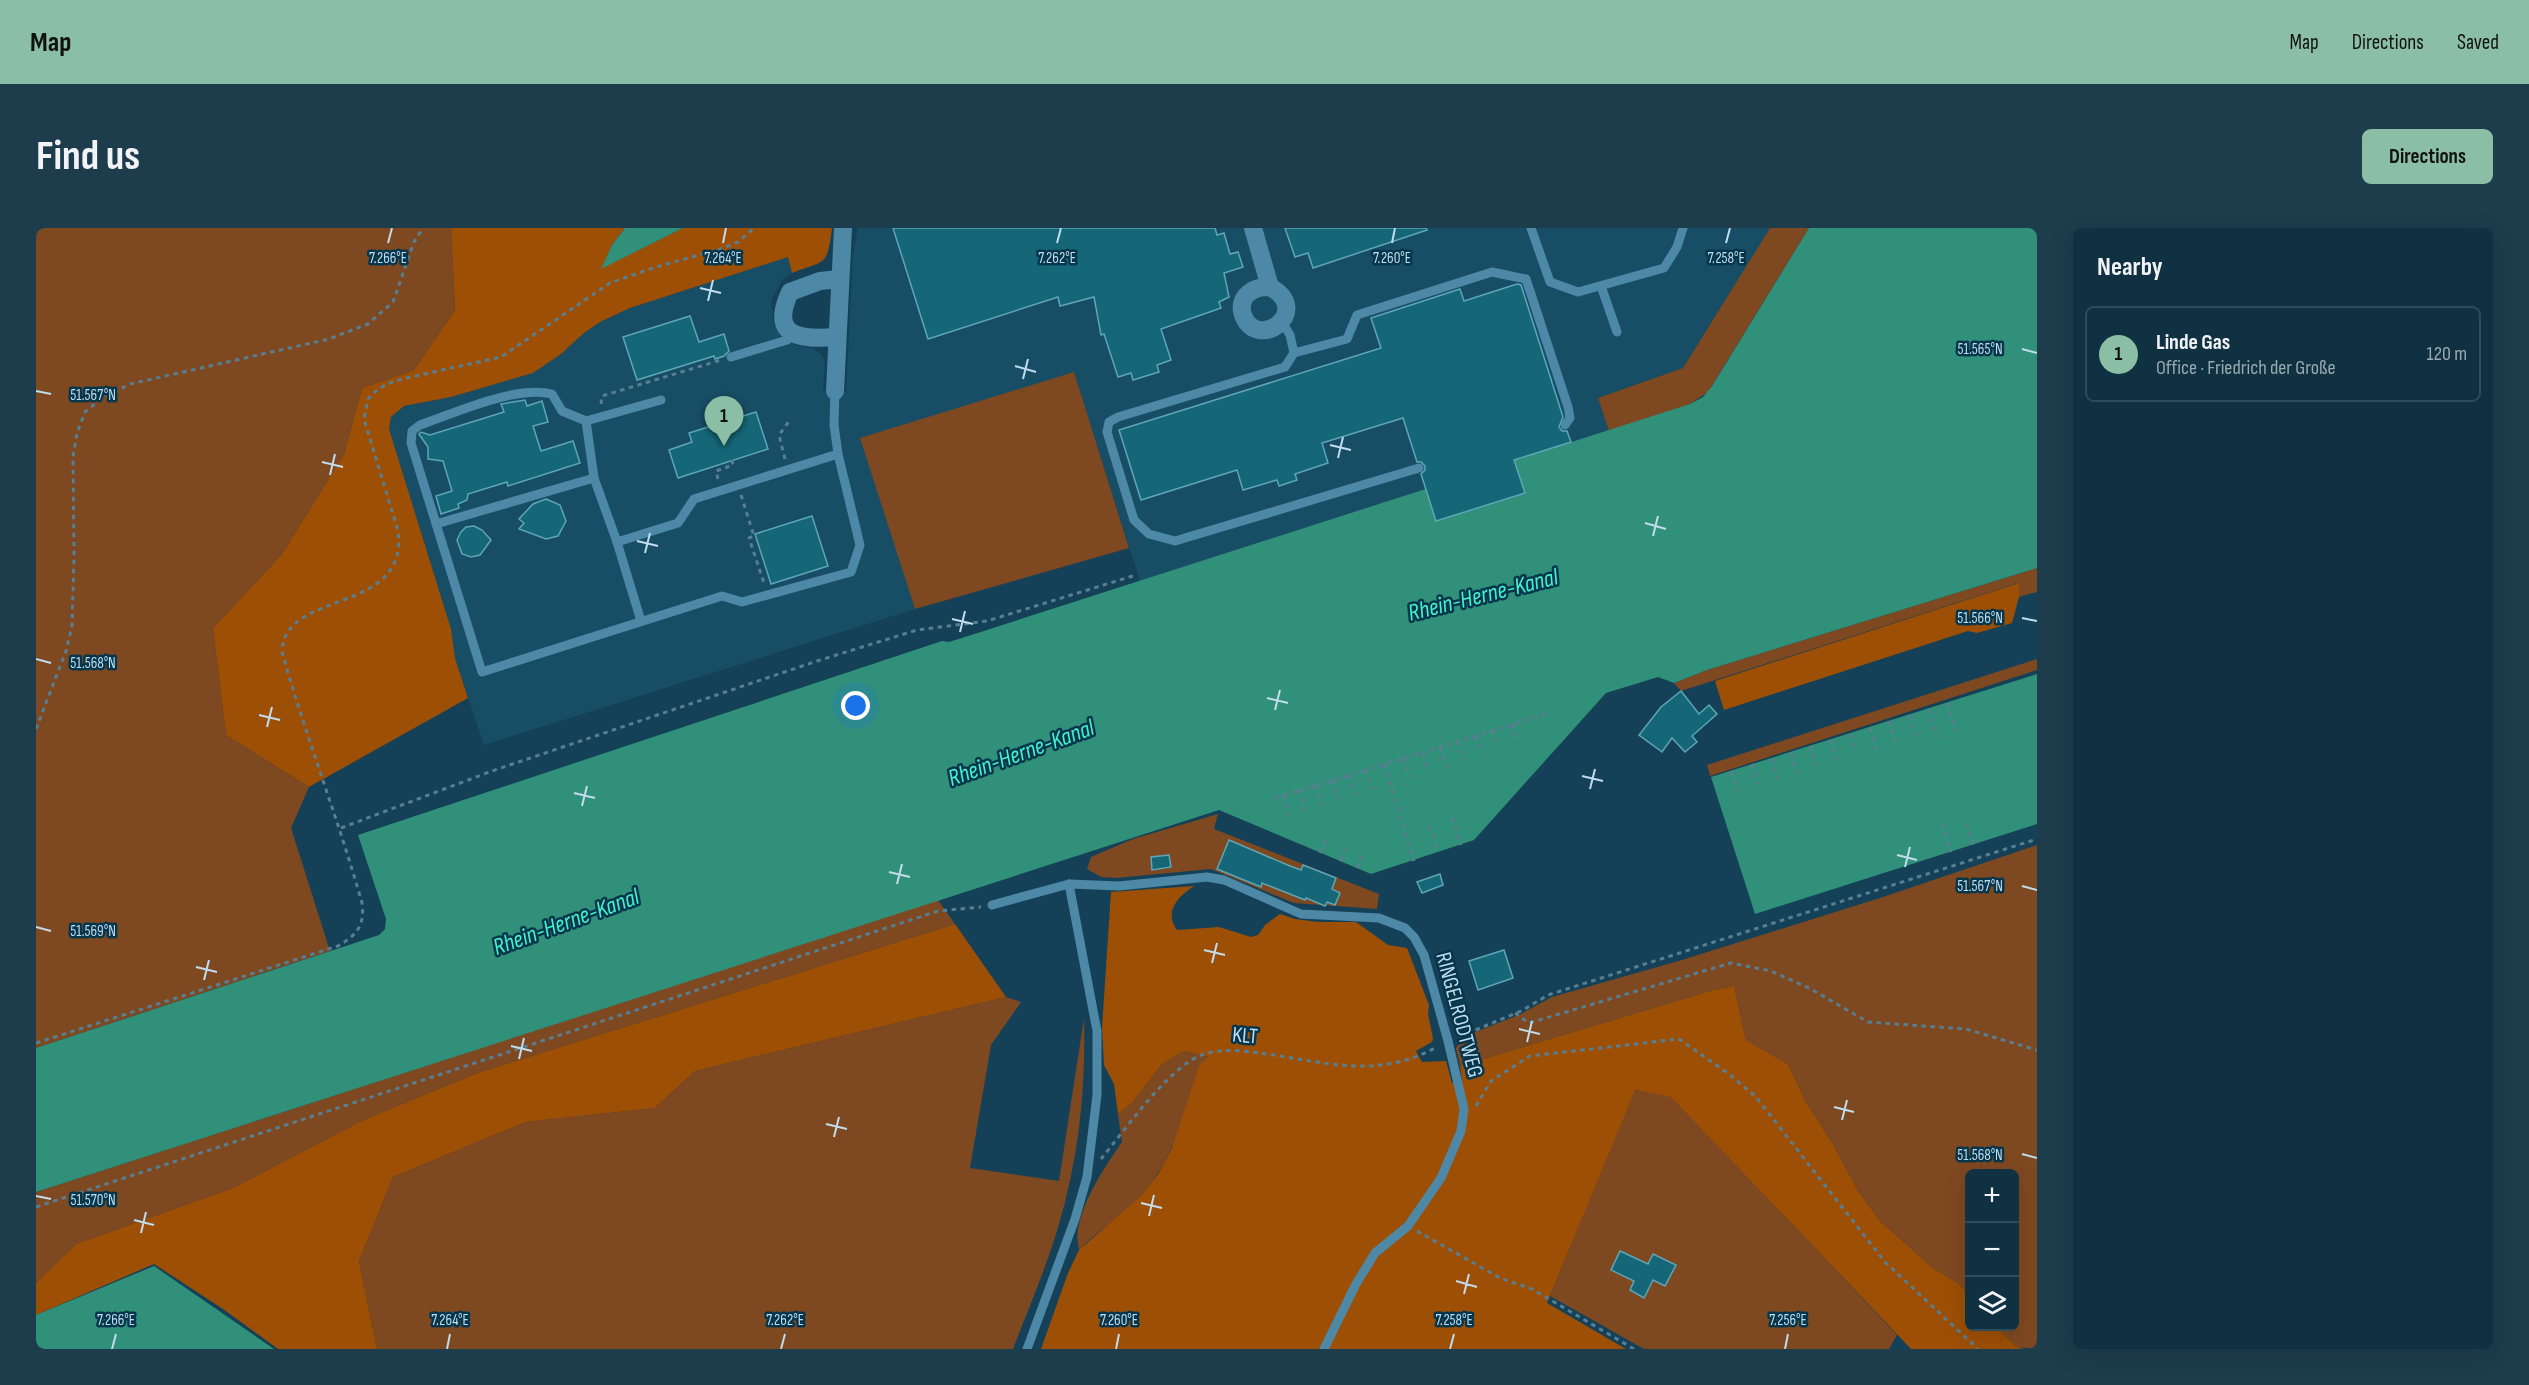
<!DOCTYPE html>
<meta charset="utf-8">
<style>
:root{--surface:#0f3141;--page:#1d3d4c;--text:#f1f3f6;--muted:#9ba9b1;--line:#2f4c5a;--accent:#8abfa5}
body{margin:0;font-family:"Sofia Sans Condensed",sans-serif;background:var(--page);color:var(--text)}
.controls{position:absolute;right:18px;bottom:18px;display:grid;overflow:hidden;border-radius:9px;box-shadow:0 6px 24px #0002}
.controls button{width:54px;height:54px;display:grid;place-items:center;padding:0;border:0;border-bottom:2px solid var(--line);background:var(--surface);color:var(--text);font:30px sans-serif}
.you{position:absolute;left:820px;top:478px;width:21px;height:21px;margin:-15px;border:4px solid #fff;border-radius:50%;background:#1a73e8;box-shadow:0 0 0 9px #1a73e833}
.badge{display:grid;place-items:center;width:39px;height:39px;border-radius:50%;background:var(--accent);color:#111;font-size:20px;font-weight:700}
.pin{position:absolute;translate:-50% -50px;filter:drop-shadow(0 2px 3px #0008)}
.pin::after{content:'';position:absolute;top:32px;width:21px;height:18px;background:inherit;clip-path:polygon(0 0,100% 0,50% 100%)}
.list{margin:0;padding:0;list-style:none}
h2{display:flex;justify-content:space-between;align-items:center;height:78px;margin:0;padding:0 24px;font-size:26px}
h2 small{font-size:20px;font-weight:400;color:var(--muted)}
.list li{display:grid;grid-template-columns:39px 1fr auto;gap:18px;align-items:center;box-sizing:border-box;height:96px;margin:0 12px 12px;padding:0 12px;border:2px solid var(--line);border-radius:9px}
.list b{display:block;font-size:22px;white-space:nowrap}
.list p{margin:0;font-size:20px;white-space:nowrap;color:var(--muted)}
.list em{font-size:20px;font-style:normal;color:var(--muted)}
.icon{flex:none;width:33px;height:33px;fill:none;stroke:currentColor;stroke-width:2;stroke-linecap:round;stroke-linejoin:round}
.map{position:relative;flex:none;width:2001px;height:1121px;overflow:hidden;border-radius:9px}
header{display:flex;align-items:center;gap:36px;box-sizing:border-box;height:84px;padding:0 30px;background:var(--accent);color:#111}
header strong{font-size:28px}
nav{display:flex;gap:33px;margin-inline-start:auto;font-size:21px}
.intro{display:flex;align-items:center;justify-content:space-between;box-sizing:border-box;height:144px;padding:0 36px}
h1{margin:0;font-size:42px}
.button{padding:15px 27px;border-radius:9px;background:var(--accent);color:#111;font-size:21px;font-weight:700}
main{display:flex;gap:36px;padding:0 36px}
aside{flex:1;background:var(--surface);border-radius:9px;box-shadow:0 6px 24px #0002}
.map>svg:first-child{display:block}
</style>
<header>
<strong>Map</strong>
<nav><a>Map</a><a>Directions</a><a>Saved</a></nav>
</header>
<div class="intro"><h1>Find us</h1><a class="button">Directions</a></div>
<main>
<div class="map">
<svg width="2001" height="1121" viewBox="0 0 2001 1121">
<rect width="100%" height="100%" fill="#144157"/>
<polygon fill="#184d66" points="822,0 1734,0 1647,140 1562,170 1573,203 1104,353 1038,145 825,210 879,381 448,517 419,430 415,401 353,201 355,190 368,178 415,169 497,145 525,126 548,105 564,94 594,80 752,29 756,45 746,52 737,68 735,76 738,95 751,112 762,118 777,120 786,127 789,135 787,162 810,164 817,27"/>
<g fill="#7e4821">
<polygon points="0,0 415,0 419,82 378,142 326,160 308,226 246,326 177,400 190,507 273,559 255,600 294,723 0,820"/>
<polygon points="1734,0 1773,0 1672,164 1654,176 1573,203 1562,170 1647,140"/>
<polygon points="1038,144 1093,320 879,381 824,210"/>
<polygon points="2001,340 2001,364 1983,369 1982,355 1645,463 1638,455 1671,442"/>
<polygon points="2001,431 2001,442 1674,548 1671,537"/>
<polygon points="1182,586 1178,601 1343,666 1341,681 1258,675 1175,641 1080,650 1065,649 1051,641 1055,629 1097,611"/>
<polygon points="2001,617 2001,1121 1981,1119 1960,1099 1978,1098 1978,946 1934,946 1933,1066 1922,1055 1897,1040 1844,993 1822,963 1798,918 1770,874 1752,836 1710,812 1698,758 1677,762 1424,838 1420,820 1427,809 1485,786 1516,769 1646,732 1847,669"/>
<polygon points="902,672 919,696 441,845 325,893 197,960 40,1016 0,1055 0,964"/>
<path d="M970,769L985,774L955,817L934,940L1023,953L1048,790C1050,859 1043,929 1023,996C1011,1038 993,1079 977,1121H341L323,1033L357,949L490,894L619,880L659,843Z"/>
<path d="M1148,823L1172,829C1153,875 1139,928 1106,967C1088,988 1062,1002 1043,1022C1034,989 1068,940 1086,914L1082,886L1096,875L1126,836Z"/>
<polygon points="1598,862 1635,868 1861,1107 1853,1121 1608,1121 1514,1068"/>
</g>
<g fill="#9d4f05">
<path d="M415,0H589L576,17L566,40L647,0H796C791,39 790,32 756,45L752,29L594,80L564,94L548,105L525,126L497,145L415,169L368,178L355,189L353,201L415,401L419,430L432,470L273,559L190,507L177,400L246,326L308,226L326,160L378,142L419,82Z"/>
<polygon points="1983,355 1983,369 1976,395 1941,405 1932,403 1688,482 1679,453"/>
<path d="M1158,658C1143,668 1127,683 1141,702L1183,699L1215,709L1222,707L1229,697L1244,686L1259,691L1282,694H1320L1352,717L1371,720L1393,777L1392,786L1397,810L1396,814L1380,823L1386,834L1410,833L1416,855L1426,852L1424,838L1677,762L1698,758L1710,812L1752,836L1770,874L1798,918L1822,963L1844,993L1897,1040L1922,1055L1933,1066L1934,1098L1960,1099L1981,1119L1988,1121H1875L1635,869L1599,862L1511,1075L1590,1121H1005L1032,1045L1043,1022L1105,968L1122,946L1136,920L1163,838L1172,829L1148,823L1126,836L1096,875L1082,886L1078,856L1068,837L1066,800L1075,664Z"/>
<polygon points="919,696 970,769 659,843 619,880 490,894 357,949 323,1033 341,1121 242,1121 187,1081 118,1036 0,1087 0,1055 40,1016 197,960 325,893 441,845"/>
</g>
<g fill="#319079">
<polygon points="589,0 647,0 565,41 576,17"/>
<polygon points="1773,0 2001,0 2001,340 1671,442 1638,455 1622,449 1570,465 1438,612 1335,646 1183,582 0,964 0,820 343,707 349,701 350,691 322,607 906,413 913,414 929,409 1654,176 1667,169 1676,158"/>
<polygon points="2001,446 2001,596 1719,686 1675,549"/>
<polygon points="118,1038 238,1121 0,1121 0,1087"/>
</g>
<g fill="#156676" stroke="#5ea6b7" stroke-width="1.5">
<polygon points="857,0 1179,0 1181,7 1188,5 1194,26 1202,24 1207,39 1188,45 1193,69 1183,74 1185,80 1125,101 1135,132 1121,137 1123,144 1097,152 1095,145 1082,149 1068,106 1065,107 1058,69 1024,78 1022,69 892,111"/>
<polygon points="1249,0 1390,0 1391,2 1277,40 1272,25 1259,29"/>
<polygon points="1481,56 1485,57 1527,189 1523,199 1526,203 1531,203 1535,214 1478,232 1489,265 1400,293 1385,246 1389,242 1389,238 1385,234 1381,234 1367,190 1286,215 1292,235 1259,246 1261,252 1243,258 1241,252 1207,262 1201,242 1105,272 1083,202 1345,120 1335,90 1424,61 1428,73"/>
<polygon points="654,88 663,114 688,106 693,123 688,128 679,131 678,128 601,152 587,109"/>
<polygon points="489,172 491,178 506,173 512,194 497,198 505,223 537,213 544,235 472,258 471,254 432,266 431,272 422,276 423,280 405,286 400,268 416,263 407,233 392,231 392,219 383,206 385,204 394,207 468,184 465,176"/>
<polygon points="720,184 732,221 642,250 633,222 656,214 653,205"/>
<polygon points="510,271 524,277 530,293 522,308 510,311 483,301 488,295 483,291 497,276"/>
<polygon points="776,288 792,338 735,356 719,306"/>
<polygon points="438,298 446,302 455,312 444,327 435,329 426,326 421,312 425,304 430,299"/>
<polygon points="1645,463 1663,486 1673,477 1681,486 1656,508 1661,514 1649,524 1636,510 1626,524 1603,507 1625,479"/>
<polygon points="1193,612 1254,638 1265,642 1267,637 1300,650 1296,661 1304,665 1299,677 1291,674 1289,678 1270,670 1269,672 1226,655 1225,659 1181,641"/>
<polygon points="1133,627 1135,639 1116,642 1115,629"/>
<polygon points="1404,646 1407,657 1386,665 1381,654"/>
<polygon points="1468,722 1477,750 1442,762 1433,733"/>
<polygon points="1584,1023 1612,1036 1617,1026 1640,1037 1629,1058 1617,1052 1608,1070 1594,1062 1598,1053 1575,1042"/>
</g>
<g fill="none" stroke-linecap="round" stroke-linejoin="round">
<g stroke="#587e92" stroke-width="3" stroke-dasharray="4.5 4.5" stroke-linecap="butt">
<polyline points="565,176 566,168 685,132"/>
<polyline points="749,231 743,207 754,192"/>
<polyline points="682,251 680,243 697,237 696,232"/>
<polyline points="705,267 718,308 713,310 729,358"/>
<polyline points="1911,475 1920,503"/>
<polyline points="1892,481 1901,509"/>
<polyline points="1873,487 1880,510"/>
<polyline points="1853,493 1860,515"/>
<polyline points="1476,496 1480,512"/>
<polyline points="1834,500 1840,521"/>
<polyline points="0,501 30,423 36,398 38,329 37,229 41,205 49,184 65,171 94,156 293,111 332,96 357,74 378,14 387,0"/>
<polyline points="1457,502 1462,517"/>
<polyline points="1814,506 1820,525"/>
<polyline points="1440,508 1446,527"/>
<polyline points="1794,512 1801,532"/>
<polyline points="1422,513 1428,533"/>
<polyline points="1775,518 1780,538"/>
<polyline points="1404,519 1410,539"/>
<polyline points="1755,525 1762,545"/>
<polyline points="1387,526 1392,544"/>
<polyline points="1368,530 1510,486"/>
<polyline points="1735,531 1742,551"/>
<polyline points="1348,536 1378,633"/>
<polyline points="1716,536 1722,557"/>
<polyline points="1329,542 1336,562"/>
<polyline points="1695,543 1702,563"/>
<polyline points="1312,547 1319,567"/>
<polyline points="1296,552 1302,572"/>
<polyline points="1279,557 1286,577"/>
<polyline points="1262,562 1269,583"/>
<polyline points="1247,567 1253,587"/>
<polyline points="1239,570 1368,530 1374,549"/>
<polyline points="1416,590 1425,617"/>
<polyline points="1930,595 1937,617"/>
<polyline points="1906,596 1915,624"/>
<polyline points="1393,598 1402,623"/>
<polyline points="305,600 456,543 781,433 881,402 951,393 1100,347"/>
<polyline points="1284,625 1291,609"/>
<polyline points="1304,633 1311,616"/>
<polyline points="1321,640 1328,623"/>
<polyline points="1479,785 1493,795 1695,735 1735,743 1773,760 1832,794 1930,801 2001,822"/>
<polyline points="1423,809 1487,782 1512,767 2001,611"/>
<path d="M0,815L302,718C321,707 329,697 326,675C302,590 270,509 246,424C248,360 373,388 362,303L328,191L332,171L340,163L351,156L366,151L465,129L574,55L620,39L688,20L702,14L718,0"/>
<polyline points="1440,878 1455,853 1494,828 1643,811 1693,846 1720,869 1849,1034 1942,1121"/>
<path d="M1065,931C1089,902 1130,843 1163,828C1185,819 1208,823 1231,826C1293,835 1342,851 1401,819"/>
<polyline points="0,979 902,683 945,679"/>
<polyline points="1381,1003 1464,1050 1496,1061 1598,1121"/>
</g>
<g stroke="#4e88a7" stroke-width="9">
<polyline points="1495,0 1514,54 1542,64 1628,40 1641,19 1647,0"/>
<polyline points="1565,58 1581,104"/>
<polyline points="1246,94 1254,107 1258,125 1249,139 1082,189 1073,194 1071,204 1098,292 1113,306 1139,313 1383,240"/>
<polyline points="1258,125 1311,111 1321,87 1456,44 1490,51 1532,179 1534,190 1529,197"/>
<polyline points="695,129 751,112 757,106"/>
<path d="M799,163L798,197L802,226L824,317L815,344L706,374L686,368L446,444L375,215L376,203L384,197C419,185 480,157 516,166L526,183L550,193L558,250L581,314L642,295L658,271L802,226"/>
<polyline points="550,193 625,172"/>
<polyline points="400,296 558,250"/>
<polyline points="581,314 605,393"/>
<polyline points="956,677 1033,656 1083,658 1171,649 1188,652 1265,686 1343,690 1369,700 1378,709 1388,727 1412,813 1428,881 1425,903 1405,950 1372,998 1339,1025 1320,1056 1288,1121"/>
<polyline points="991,1121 1039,991 1051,949 1061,867 1061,803 1033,656"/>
</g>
<g stroke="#4e88a7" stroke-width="18">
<path d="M1217,0L1234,59C1278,83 1221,125 1207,87C1201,68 1218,58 1234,59"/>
<path d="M800,109C764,112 733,109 754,64L784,53L803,51"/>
<polyline points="799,163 807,0"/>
</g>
</g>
<path fill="none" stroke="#c0dced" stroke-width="2" d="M352,15L356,0M687,15L690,0M1021,15L1025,0M1356,15L1359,0M1690,15L1694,0M664,60L685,65M672,73L677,52M1986,121L2001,125M979,138L1000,144M987,151L992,131M0,163L15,166M1294,217L1315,222M1302,230L1307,209M286,234L307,239M294,247L299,226M1609,295L1630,301M1617,308L1622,288M601,313L622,318M609,325L614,305M1986,390L2001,393M916,391L937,396M924,404L929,383M0,431L15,435M1231,470L1252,475M1239,482L1244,462M223,487L244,492M231,499L236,479M1546,548L1567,553M1554,561L1559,541M538,565L559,570M546,578L551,558M1861,627L1881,632M1869,639L1874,619M853,644L874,649M861,656L866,636M1986,658L2001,662M0,699L15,703M1168,722L1189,727M1176,735L1181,715M160,739L181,744M168,752L173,732M1483,801L1504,806M1491,814L1496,793M475,818L496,823M483,831L488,810M1798,879L1818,884M1806,892L1811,872M790,896L811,901M798,909L803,889M1986,926L2001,930M0,968L15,971M1105,975L1126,980M1113,988L1118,967M98,992L118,997M105,1005L110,984M1420,1053L1441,1059M1428,1066L1433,1046M76,1121L80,1106M411,1121L414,1106M745,1121L749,1106M1080,1121L1083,1106M1414,1121L1418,1106M1749,1121L1752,1106"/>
<g text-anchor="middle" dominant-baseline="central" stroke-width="5" stroke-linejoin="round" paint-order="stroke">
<g font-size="22" fill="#c0dced" stroke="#06364c">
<text transform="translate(1423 787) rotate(75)">RINGELRODTWEG</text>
<text transform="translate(1209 808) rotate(5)">KLT</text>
</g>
<g font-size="24" font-style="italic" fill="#42f3cc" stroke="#06364c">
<text transform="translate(1447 367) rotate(-14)">Rhein-Herne-Kanal</text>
<text transform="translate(985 525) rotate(-20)">Rhein-Herne-Kanal</text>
<text transform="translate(530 694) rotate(-20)">Rhein-Herne-Kanal</text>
</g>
</g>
<g font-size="15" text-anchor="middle" fill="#c0dced" stroke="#06364c" stroke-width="5" stroke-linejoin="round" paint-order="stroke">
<text x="352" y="35">7.266°E</text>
<text x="687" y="35">7.264°E</text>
<text x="1021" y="35">7.262°E</text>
<text x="1356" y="35">7.260°E</text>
<text x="1690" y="35">7.258°E</text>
<text x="1944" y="126">51.565°N</text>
<text x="57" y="172">51.567°N</text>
<text x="1944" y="395">51.566°N</text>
<text x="57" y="440">51.568°N</text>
<text x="1944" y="663">51.567°N</text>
<text x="57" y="708">51.569°N</text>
<text x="1944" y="932">51.568°N</text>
<text x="57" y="977">51.570°N</text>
<text x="80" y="1097">7.266°E</text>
<text x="414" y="1097">7.264°E</text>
<text x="749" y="1097">7.262°E</text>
<text x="1083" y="1097">7.260°E</text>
<text x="1418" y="1097">7.258°E</text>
<text x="1752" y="1097">7.256°E</text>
</g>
</svg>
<div class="controls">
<button>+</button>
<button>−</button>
<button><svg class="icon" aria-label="layers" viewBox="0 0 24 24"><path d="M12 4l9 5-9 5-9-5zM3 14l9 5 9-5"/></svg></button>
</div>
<div class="you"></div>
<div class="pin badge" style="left:688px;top:218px">1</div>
</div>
<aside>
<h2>Nearby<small></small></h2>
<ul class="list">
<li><span class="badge">1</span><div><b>Linde Gas</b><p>Office · Friedrich der Große</p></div><em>120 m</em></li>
</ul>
</aside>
</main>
